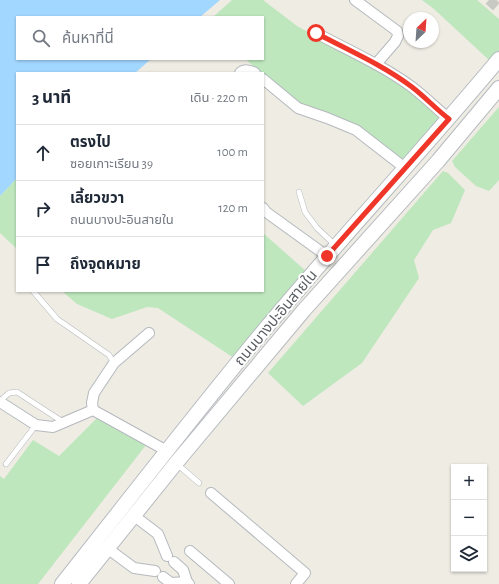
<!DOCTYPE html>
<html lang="th">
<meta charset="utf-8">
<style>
:root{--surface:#fff;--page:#f6f6f7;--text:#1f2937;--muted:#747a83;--line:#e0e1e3}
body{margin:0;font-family:"Alegreya Sans","Noto Sans Thai",sans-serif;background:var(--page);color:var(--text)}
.controls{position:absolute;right:12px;bottom:12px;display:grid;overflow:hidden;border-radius:0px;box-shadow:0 1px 3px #0004}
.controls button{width:36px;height:36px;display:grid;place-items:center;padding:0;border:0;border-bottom:1px solid var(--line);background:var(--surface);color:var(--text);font:20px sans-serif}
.compass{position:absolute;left:403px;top:12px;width:36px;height:36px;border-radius:50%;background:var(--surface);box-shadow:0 1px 3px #0004;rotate:25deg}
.stop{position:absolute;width:12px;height:12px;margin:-9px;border:3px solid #ef3628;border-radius:50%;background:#fff}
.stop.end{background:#ef3628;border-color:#fff;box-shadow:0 1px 4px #0008}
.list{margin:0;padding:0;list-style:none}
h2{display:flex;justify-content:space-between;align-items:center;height:52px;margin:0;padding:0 16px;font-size:17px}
h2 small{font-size:13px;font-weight:400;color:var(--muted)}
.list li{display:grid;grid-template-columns:26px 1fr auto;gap:12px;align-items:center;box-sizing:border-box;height:56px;padding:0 16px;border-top:1px solid var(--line)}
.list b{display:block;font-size:15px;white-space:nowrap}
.list p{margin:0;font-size:13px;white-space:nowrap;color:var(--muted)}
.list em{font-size:13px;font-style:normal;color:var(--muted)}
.icon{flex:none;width:22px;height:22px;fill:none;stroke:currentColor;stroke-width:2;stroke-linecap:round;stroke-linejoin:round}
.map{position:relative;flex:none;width:499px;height:584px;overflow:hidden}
.search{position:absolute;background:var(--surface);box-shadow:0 1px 3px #0004;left:16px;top:16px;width:248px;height:44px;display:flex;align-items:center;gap:10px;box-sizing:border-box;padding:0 14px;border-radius:0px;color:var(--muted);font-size:15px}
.panel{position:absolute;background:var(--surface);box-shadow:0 1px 3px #0004;left:16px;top:72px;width:248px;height:220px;border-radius:0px}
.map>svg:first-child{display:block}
</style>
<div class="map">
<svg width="499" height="584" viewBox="0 0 499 584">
<rect width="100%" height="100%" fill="#eeece3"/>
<g fill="#bee7be">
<polygon points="232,0 263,0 297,26 407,86 442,115 441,120 405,160 401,160 302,105 245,59 263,59 263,17 213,17"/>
<polygon points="422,0 477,0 499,19 499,52 493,59 489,60 434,9"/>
<polygon points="499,107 499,180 489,191 476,186 455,167 452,161"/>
<polygon points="443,171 448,173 465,190 451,223 433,230 414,260 419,278 362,363 303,406 268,373"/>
<polygon points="17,178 17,249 0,233 0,196"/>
<polygon points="263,233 307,272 234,358 158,308 147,307 112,319 77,304 62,291 263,291"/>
<polygon points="97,418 146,445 38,584 0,584 0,476 4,479 33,440 59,456"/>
</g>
<polygon fill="#a2d7ff" points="0,0 220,0 200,17 17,17 17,59 151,59 135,73 17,73 17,178 0,196"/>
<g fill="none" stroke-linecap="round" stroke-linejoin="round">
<polyline stroke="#c9c9c3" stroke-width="10" stroke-dasharray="10 5" stroke-linecap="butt" points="489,0 499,9"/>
<defs>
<g id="lane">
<polyline points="299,192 305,212 317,228 335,245"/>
<polyline points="33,291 57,319 109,355 114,363"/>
<polyline points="0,401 9,393 17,392 63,422"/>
<polyline points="6,464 36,425"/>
<polyline points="177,464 199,483"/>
</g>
<g id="street">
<polyline points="355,0 397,31 398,36 395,42 376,64"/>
<path d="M316,33C348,50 382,65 412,87C425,97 437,109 449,119"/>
<path d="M240,73C244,69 251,70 255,73"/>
<polyline points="263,79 298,108 327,118 356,130 405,168"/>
<polyline points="263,208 266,212 327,256"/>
<polyline points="0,402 36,425 53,427 93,410 167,451"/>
<polyline points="93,410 92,403 94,393 114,363 149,333"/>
<polyline points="211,493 305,573 296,584"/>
<polyline points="133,515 158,534 167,556"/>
<polyline points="107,548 134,568 155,571"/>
<polyline points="190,551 229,584"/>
<polyline points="174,562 183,570 187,582 189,584"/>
<polyline points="163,577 171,583 187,582"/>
</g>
<g id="secondary">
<path d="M62,584C127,502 190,420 256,340C335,244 420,154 499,59"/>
<polyline points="79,584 176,463 304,310 438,161 499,88"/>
</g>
</defs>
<use href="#lane" stroke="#b5b9be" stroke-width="6"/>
<use href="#street" stroke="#b5b9be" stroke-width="12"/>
<use href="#secondary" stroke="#b6bac0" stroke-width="16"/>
<use href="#lane" stroke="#fff" stroke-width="5"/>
<use href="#street" stroke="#fff" stroke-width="10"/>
<use href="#secondary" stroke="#fff" stroke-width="14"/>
</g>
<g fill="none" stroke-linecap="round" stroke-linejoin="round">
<path stroke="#ef3628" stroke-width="5" d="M316,33C348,50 383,65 412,87C425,97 436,109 449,119L327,256"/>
</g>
<g text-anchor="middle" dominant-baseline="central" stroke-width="4" stroke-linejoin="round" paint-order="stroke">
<g font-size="15" fill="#5b5f64" stroke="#fff">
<text transform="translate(276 318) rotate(-50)">ถนนบางปะอินสายใน</text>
</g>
</g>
</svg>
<div class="controls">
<button>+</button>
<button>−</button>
<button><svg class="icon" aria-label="layers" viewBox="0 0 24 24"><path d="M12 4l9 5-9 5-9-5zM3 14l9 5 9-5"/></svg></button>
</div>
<svg class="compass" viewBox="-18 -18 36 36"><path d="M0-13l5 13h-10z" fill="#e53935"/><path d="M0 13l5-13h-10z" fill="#747a83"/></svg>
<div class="stop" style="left:316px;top:33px"></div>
<div class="stop end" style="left:327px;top:256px"></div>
<div class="search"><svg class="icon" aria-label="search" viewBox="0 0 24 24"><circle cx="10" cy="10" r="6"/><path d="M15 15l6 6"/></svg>ค้นหาที่นี่</div>
<section class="panel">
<h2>3 นาที<small>เดิน · 220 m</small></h2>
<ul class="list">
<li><svg class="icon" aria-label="ahead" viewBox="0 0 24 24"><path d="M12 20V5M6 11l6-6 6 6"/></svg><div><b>ตรงไป</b><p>ซอยเกาะเรียน 39</p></div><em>100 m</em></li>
<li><svg class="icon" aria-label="right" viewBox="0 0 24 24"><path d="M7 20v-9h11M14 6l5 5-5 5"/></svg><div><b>เลี้ยวขวา</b><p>ถนนบางปะอินสายใน</p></div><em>120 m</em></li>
<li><svg class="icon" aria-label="arrive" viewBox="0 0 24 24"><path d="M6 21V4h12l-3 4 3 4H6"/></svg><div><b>ถึงจุดหมาย</b></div></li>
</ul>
</section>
</div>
